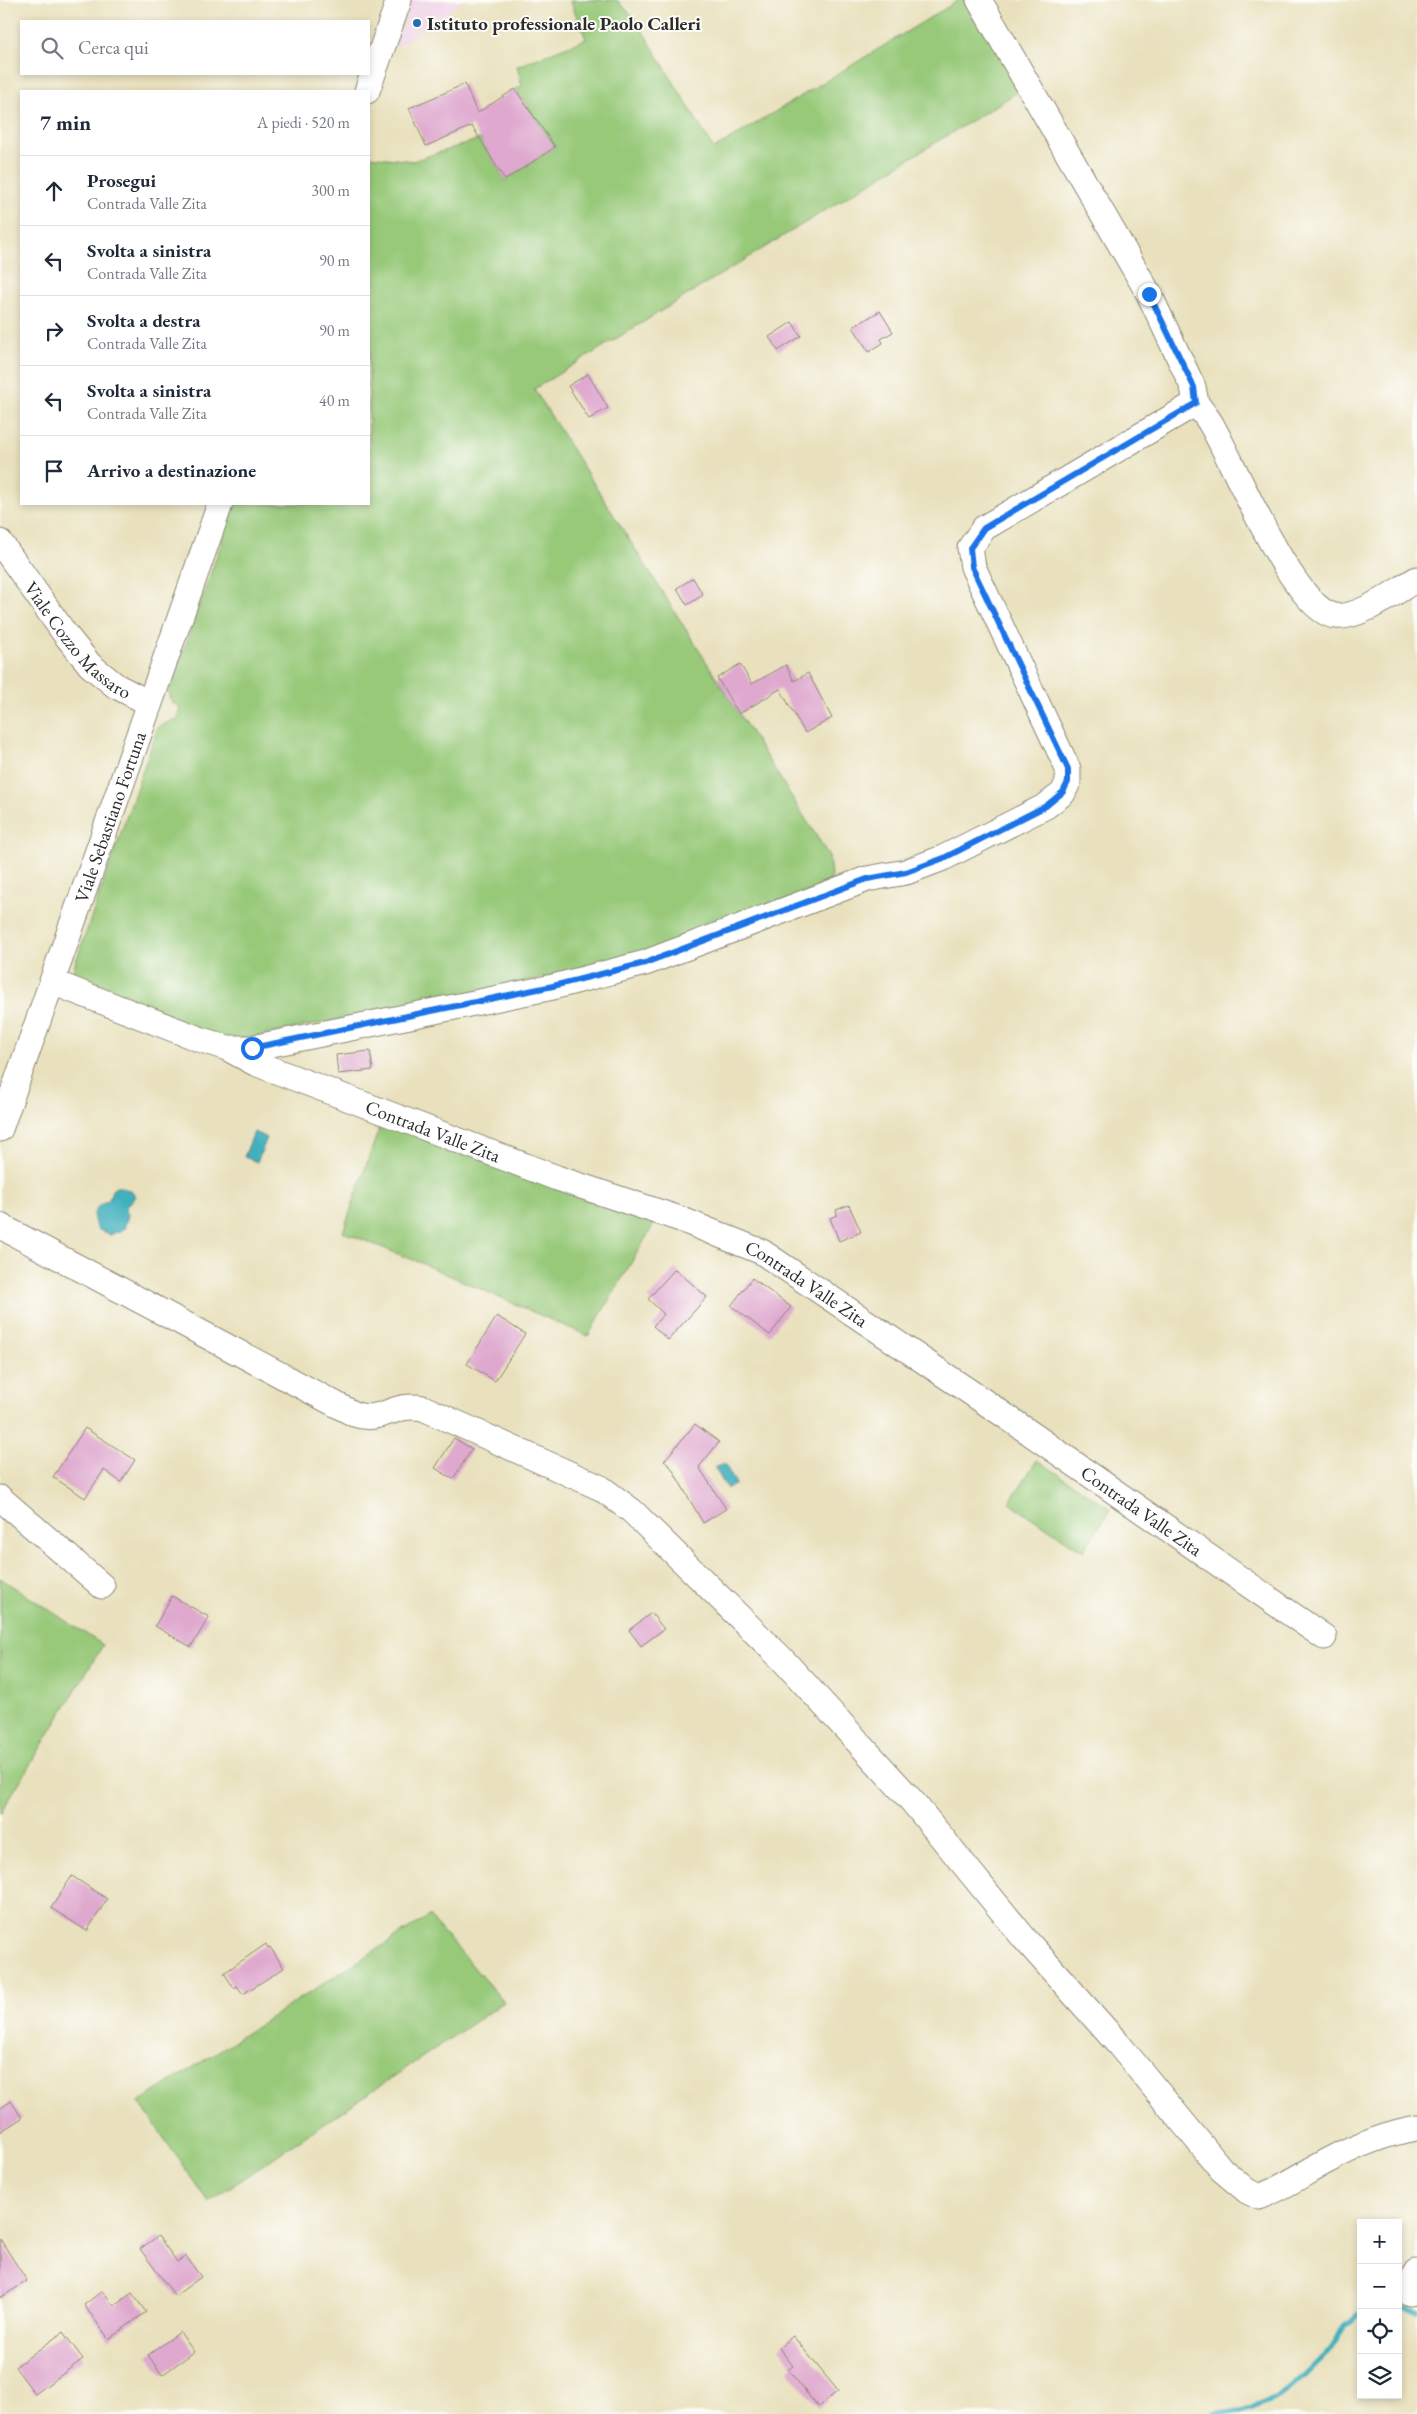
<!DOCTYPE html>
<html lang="it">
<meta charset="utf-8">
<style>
:root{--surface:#fff;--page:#f2f2f3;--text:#1f2937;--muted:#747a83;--line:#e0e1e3}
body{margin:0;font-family:"EB Garamond",serif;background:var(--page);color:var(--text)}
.controls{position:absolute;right:15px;bottom:15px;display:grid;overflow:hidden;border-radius:0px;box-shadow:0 2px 8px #0003}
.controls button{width:45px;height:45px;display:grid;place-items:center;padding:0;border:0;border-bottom:1px solid var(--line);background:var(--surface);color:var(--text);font:25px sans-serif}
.stop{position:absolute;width:15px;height:15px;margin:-11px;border:4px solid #1a73e8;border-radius:50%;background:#fff}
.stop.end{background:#1a73e8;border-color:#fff;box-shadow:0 1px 5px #0008}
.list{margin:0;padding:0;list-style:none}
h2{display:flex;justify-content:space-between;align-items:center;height:65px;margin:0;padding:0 20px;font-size:21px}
h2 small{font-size:16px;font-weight:400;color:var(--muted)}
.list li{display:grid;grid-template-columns:32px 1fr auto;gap:15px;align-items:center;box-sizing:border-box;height:70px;padding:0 20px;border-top:1px solid var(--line)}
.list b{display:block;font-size:19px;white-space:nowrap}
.list p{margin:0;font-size:16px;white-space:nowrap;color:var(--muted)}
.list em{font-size:16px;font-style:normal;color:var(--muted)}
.icon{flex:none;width:28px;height:28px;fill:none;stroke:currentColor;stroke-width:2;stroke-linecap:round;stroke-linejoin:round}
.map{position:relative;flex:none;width:1417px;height:2414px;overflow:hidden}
.search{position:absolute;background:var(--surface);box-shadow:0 2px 8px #0003;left:20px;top:20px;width:350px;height:55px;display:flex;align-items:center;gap:12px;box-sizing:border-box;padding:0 18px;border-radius:0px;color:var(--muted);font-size:19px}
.panel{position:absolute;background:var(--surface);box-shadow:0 2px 8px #0003;left:20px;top:90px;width:350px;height:415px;border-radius:0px}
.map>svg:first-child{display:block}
</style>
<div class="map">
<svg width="1417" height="2414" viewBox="0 0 1417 2414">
<rect width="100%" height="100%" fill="#fdfcf7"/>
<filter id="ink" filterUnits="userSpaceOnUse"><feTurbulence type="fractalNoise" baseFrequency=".02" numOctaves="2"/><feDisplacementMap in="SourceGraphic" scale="10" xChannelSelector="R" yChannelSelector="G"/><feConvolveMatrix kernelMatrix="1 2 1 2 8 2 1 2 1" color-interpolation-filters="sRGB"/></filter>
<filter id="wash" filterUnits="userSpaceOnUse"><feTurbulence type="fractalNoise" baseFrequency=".0096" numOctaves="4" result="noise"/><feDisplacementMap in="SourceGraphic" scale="20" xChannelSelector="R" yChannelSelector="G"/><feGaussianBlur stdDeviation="1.12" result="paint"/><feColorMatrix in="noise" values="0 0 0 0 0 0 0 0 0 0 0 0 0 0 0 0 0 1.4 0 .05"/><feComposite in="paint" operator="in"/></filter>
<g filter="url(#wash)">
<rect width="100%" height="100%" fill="#e9e1be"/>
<polygon fill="#efd0e7" points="412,0 464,0 394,49"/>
<g fill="#97c979" stroke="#617a52">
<polygon points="570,0 617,0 636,20 714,149 959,0 968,0 1023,89 534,389 829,856 831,877 828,884 646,957 229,1042 77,981 73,971 75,964 158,727 178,718 181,708 172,702 169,692 235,504 369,504 369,156 413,161 480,139 505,180 555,147 515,89 522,86 517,66 586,39"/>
<polygon points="382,1120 657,1219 588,1336 421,1263 343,1232"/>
<polygon points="1037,1460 1111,1509 1083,1551 1009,1503"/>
<polygon points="0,1578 103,1645 0,1814"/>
<polygon points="429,1916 504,2002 208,2202 139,2102"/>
</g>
<g fill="#41b0bd" stroke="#366e74">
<polygon points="254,1132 267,1138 257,1162 244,1157"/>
<path d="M116,1187H121L133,1192L135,1197L125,1208L128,1215L124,1229L110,1235L97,1229C90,1215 95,1205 109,1200L112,1190Z"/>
<polygon points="724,1463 736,1484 727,1489 715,1468"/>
</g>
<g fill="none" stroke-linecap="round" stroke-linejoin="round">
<g stroke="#41b0bd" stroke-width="5.5">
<polyline points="1398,2305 1417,2310"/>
<polyline points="1213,2414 1247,2409 1277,2397 1305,2375 1335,2345 1345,2326 1361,2312"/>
</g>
</g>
<g id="blocks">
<g fill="#dfa9cf">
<polygon points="465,84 477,113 515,89 555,147 505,180 472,126 426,146 409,108"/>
<polygon points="880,311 893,332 881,339 883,343 869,352 853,327"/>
<polygon points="792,322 801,336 778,351 769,337"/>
<polygon points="588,374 608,408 589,419 568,386"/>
<polygon points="693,578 703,595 687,605 677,588"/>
<polygon points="740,664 752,684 786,665 794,681 808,673 832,718 805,733 780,689 739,714 717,678"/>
<polygon points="370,1051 373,1070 338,1074 336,1055"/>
<polygon points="849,1205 861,1232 839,1241 830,1218 837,1215 836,1210"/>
<polygon points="675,1269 707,1297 668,1340 653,1326 664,1314 648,1299"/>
<polygon points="752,1278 791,1307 770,1335 731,1306"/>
<polygon points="497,1316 525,1334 495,1381 467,1364"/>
<polygon points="695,1424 719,1442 699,1467 726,1509 703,1523 671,1467 664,1461"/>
<polygon points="85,1428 135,1460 121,1482 104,1470 85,1498 53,1477"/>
<polygon points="454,1438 472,1449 453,1479 435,1468"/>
<polygon points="172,1596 209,1617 191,1647 155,1626"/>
<polygon points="651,1613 664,1629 641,1646 629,1630"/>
<polygon points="72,1876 107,1899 87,1931 51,1908"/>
<polygon points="266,1944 268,1948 270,1947 284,1968 243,1994 237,1986 234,1988 224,1973"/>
<polygon points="11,2101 22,2118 0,2132 0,2109"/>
<polygon points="158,2236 177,2262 186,2256 201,2277 175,2296 140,2249"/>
<polygon points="0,2239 27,2281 0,2298"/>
<polygon points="102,2291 114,2306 132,2293 146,2312 109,2339 84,2305"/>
<polygon points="63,2332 83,2359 35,2394 15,2367"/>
<polygon points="180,2332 194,2352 162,2375 148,2355"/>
<polygon points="793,2336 838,2391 818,2407 788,2370 793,2366 779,2348"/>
</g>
</g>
</g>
<g filter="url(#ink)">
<use href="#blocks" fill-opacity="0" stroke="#8a8674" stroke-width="1"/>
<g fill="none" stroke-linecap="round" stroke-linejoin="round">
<defs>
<g id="minor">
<polyline points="367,91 399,0"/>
<path d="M1196,403C1201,410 1207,417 1211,424C1233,461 1293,610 1335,616C1359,619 1396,591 1417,579"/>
<path id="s1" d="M0,542L65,634L90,665L116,686L149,703"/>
<polyline points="52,982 199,1039 227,1048 252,1048 553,987 645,963 867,879 906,872 943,858 1046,806 1063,793 1068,782 1068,769 973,567 970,548 984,528 1196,403 1193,387 1149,294 979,0"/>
<path id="s2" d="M229,1049L255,1063L557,1178L680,1219L762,1252L1004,1415L1324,1637"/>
<path id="s3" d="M0,1129L220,504"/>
<path d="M0,1226L354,1414C382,1424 393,1402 423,1408L601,1488L632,1511L782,1659L912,1801L1024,1938L1120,2046L1222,2170L1247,2191L1259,2197C1284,2188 1304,2173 1327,2161C1355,2146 1386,2133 1417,2128"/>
<polyline points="0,1498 102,1586"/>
<polyline points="1410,2293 1412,2280 1417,2272"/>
</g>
</defs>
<use href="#minor" stroke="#8a8674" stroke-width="27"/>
<use href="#minor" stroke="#fff" stroke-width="25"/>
</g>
</g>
<g fill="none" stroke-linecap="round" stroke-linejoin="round" filter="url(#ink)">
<polyline stroke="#1a73e8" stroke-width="6" points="252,1048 553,986 645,963 867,879 906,872 944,858 1046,806 1063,792 1068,782 1068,769 972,567 970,548 984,528 1196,403 1194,387 1149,294"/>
</g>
<circle fill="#1f6fb2" stroke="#fdfcf7" stroke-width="2" cx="417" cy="23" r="5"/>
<g text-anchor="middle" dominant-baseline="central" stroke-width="4" stroke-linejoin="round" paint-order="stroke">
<g font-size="19" font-weight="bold" fill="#2b2b2b" stroke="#fdfcf7" text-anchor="start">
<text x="427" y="23">Istituto professionale Paolo Calleri</text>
</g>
<g font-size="19" fill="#2b2b2b" stroke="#fdfcf7">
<text stroke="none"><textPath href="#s1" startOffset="126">Viale Cozzo Massaro</textPath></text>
<text stroke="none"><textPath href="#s3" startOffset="331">Viale Sebastiano Fortuna</textPath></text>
<text stroke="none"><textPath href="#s2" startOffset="220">Contrada Valle Zita</textPath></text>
<text stroke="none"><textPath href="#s2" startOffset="625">Contrada Valle Zita</textPath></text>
<text stroke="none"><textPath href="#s2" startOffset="1030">Contrada Valle Zita</textPath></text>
</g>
</g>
</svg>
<div class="controls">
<button>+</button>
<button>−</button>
<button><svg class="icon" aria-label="locate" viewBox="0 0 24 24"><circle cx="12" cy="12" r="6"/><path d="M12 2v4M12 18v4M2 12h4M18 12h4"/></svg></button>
<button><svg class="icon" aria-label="layers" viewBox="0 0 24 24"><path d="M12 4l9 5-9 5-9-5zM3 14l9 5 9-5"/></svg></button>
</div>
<div class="stop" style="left:252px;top:1048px"></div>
<div class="stop end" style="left:1149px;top:294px"></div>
<div class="search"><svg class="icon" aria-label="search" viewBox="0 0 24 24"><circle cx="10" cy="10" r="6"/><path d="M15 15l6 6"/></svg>Cerca qui</div>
<section class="panel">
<h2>7 min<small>A piedi · 520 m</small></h2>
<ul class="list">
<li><svg class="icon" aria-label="ahead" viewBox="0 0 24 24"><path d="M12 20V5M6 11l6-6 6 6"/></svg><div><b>Prosegui</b><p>Contrada Valle Zita</p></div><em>300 m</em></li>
<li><svg class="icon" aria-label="left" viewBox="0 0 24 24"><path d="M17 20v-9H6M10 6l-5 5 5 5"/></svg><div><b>Svolta a sinistra</b><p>Contrada Valle Zita</p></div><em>90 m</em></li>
<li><svg class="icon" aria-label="right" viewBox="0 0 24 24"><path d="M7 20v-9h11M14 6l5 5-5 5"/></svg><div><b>Svolta a destra</b><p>Contrada Valle Zita</p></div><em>90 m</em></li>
<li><svg class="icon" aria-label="left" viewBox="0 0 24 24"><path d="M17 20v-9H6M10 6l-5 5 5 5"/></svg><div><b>Svolta a sinistra</b><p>Contrada Valle Zita</p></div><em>40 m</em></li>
<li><svg class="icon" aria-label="arrive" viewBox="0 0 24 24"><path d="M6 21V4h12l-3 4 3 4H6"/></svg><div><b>Arrivo a destinazione</b></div></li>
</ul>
</section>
</div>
